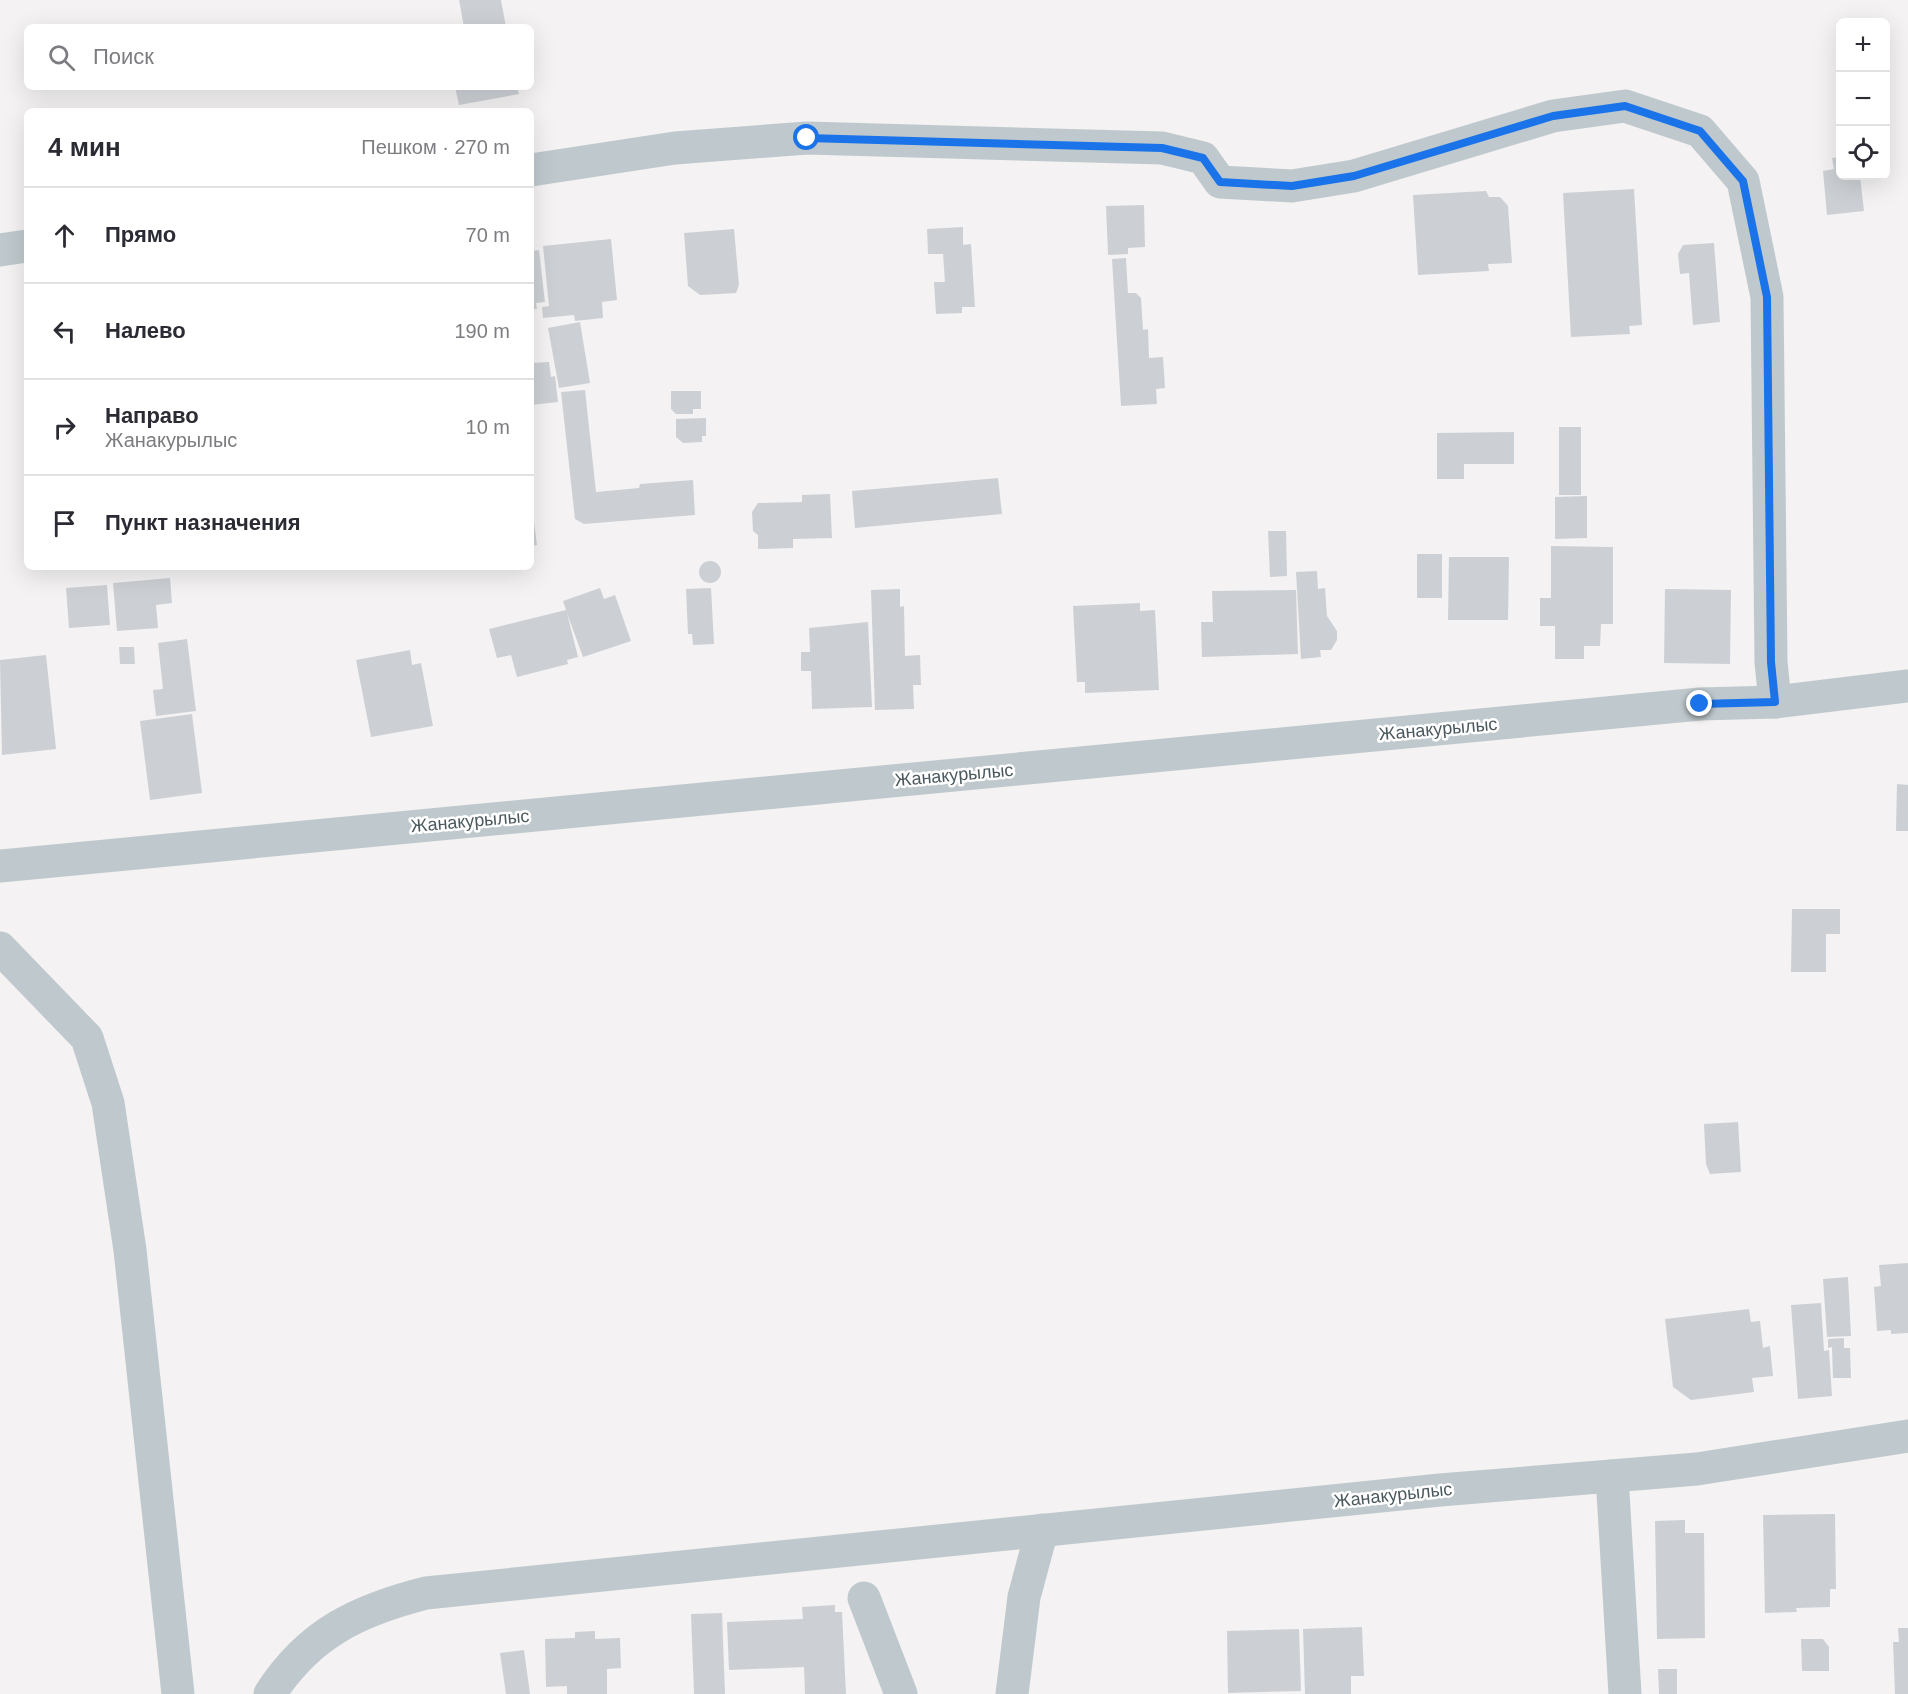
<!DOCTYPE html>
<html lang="ru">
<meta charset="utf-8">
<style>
:root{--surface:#fff;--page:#f7f7f7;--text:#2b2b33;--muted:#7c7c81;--line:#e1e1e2}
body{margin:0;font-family:Helvetica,sans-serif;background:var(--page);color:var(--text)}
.controls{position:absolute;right:18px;top:18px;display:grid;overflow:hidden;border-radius:9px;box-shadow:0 6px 24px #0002}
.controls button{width:54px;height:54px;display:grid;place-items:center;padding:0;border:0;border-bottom:2px solid var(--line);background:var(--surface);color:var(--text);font:30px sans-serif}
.stop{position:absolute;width:18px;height:18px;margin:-14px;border:4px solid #1a73e8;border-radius:50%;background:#fff}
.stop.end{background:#1a73e8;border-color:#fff;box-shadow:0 2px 6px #0008}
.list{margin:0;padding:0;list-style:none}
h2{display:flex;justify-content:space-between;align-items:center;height:78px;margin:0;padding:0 24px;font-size:26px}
h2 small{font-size:20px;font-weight:400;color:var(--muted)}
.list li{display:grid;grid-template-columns:39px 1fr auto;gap:18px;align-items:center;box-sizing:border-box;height:96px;padding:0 24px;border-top:2px solid var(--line)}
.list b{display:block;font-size:22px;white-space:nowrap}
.list p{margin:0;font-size:20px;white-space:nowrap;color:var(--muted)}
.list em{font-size:20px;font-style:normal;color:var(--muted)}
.icon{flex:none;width:33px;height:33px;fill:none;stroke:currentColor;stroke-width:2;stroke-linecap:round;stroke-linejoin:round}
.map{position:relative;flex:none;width:1908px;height:1694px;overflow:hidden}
.search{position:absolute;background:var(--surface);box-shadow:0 6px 24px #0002;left:24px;top:24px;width:510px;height:66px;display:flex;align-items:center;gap:15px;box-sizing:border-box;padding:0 21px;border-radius:9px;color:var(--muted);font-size:22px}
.panel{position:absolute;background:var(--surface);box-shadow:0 6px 24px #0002;left:24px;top:108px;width:510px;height:462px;border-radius:9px}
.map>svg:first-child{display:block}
</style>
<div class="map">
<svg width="1908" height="1694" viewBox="0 0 1908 1694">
<rect width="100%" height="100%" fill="#f4f2f2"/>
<g fill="#ccd0d4">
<polygon points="459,0 501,0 506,27 464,27"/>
<polygon points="455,87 517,87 519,94 459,105"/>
<polygon points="1840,157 1840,176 1860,176 1864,211 1827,215 1823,171 1834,169 1832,158"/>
<polygon points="1634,189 1642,325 1629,326 1630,334 1571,337 1563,193"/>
<polygon points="1486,191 1489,197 1500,197 1508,206 1512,263 1488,264 1489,271 1418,275 1413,195"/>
<polygon points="1144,205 1145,247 1128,248 1128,254 1108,255 1106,206"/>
<polygon points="963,227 963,245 971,244 975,307 962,307 962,313 936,314 934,282 945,282 943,254 928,254 927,229"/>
<polygon points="734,229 739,285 736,293 700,295 688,286 684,233"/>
<polygon points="611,239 617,300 602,302 603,318 575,321 574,315 543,318 542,307 549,306 543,246"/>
<polygon points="1714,243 1720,322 1693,325 1689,273 1680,274 1678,254 1683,245"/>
<polygon points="539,250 545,302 536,303 537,309 531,309 531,251"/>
<polygon points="1126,258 1128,293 1136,293 1141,298 1143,330 1148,329 1149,358 1163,357 1165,388 1156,389 1157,404 1121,406 1112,259"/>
<polygon points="580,322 590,383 559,388 548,328"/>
<polygon points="549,362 551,377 555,376 558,402 531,405 531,363"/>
<polygon points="585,390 596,492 639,488 640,484 693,480 695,515 584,524 575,519 561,392"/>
<polygon points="671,391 701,391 701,409 693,409 693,414 676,414 671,409"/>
<polygon points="706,418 706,436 702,436 702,442 683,443 676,437 676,419"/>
<rect x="1559" y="427" width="22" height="68"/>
<polygon points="1514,432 1514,464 1464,464 1464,479 1437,479 1437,433"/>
<polygon points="998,478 1002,514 855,528 852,491"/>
<polygon points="830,494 832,538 793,539 793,548 758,549 758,535 753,531 752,512 758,503 802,502 802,495"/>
<polygon points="1587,496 1587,538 1555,539 1555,497"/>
<polygon points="531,522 534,522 537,545 531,546"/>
<polygon points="1268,531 1286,531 1287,576 1270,577"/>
<polygon points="1551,546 1613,547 1613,624 1601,624 1600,646 1584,646 1584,659 1555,659 1555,626 1540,626 1540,598 1551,598"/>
<rect x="1417" y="554" width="25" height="44"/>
<polygon points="1449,557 1509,557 1508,620 1448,620"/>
<circle cx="710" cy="572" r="11"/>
<polygon points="1317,571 1318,589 1325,588 1327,616 1337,631 1337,640 1331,650 1320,650 1321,657 1301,659 1296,572"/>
<polygon points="170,578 172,603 156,605 158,628 117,631 113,583"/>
<polygon points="107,585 110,625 69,628 66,588"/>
<polygon points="600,588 604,599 615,595 631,641 583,657 567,613 578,657 567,660 568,664 517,677 511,655 497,658 489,629 566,610 563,601"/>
<polygon points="711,588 714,644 693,645 692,634 688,634 686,589"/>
<polygon points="900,589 900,607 904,606 905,656 920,655 921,685 913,685 914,709 875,710 871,590"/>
<polygon points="1665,589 1731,590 1730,664 1664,663"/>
<polygon points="1296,590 1298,654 1202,657 1201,622 1213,622 1212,591"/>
<polygon points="1140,603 1140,611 1155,610 1159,690 1085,693 1085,682 1077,682 1073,606"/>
<polygon points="868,622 872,707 812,709 811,671 801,671 801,652 810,652 809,628"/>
<polygon points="187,639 196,711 156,716 153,690 163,689 158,643"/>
<polygon points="119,647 134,647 135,664 120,664"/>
<polygon points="410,650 412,665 421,663 433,726 371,737 356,660"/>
<polygon points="46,655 56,749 2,755 0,660"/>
<polygon points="192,714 202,793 150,800 140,721"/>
<polygon points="1897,784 1908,785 1908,831 1896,831"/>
<polygon points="1792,909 1840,909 1840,934 1826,934 1826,972 1791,972"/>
<polygon points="1738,1122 1741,1172 1710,1174 1706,1164 1704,1124"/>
<polygon points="1908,1263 1908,1333 1891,1334 1891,1330 1877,1331 1874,1287 1881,1286 1879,1265"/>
<polygon points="1848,1277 1851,1336 1827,1337 1823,1279"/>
<polygon points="1821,1303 1824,1351 1829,1350 1832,1396 1798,1399 1791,1305"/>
<polygon points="1749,1309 1751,1322 1760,1321 1763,1348 1770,1346 1773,1376 1752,1378 1754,1392 1691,1400 1673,1387 1665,1319"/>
<polygon points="1844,1338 1844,1348 1850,1348 1851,1378 1833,1378 1832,1347 1828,1348 1828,1339"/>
<polygon points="1835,1514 1836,1589 1830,1589 1830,1607 1796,1608 1797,1612 1765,1613 1763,1515"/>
<polygon points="1685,1520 1685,1533 1704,1533 1705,1638 1657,1639 1655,1521"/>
<polygon points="835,1605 835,1612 842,1612 846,1694 805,1694 804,1667 729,1670 727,1622 803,1619 802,1607"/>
<polygon points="722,1613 725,1694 694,1694 691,1614"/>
<polygon points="1362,1627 1364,1676 1351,1676 1351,1694 1305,1694 1303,1629"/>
<polygon points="1898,1628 1908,1628 1908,1694 1895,1694 1893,1642 1899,1642"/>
<polygon points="1299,1629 1301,1691 1228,1693 1227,1631"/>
<polygon points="595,1631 595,1639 620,1638 621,1668 607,1669 607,1694 567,1694 567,1686 546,1687 545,1639 575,1638 575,1632"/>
<polygon points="1801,1639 1823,1639 1829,1647 1829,1671 1802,1671"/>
<polygon points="524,1650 530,1694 506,1694 500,1653"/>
<polygon points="1658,1669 1677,1669 1677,1694 1659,1694"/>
</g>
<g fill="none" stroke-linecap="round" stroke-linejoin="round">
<g stroke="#bfc9cd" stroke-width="33">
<polyline points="531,170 675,148 807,138 1162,148 1203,158 1220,182 1292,186 1354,176 1553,116 1625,106 1700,131 1743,181 1767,297 1771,662 1775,702"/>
<polyline points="0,250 27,246"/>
<polyline points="0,866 1700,704 1775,702 1908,686"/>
<polyline points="0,948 87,1038 108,1103 130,1250 178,1694"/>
<polyline points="1612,1476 1625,1694"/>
<polyline points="864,1598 901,1694"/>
<path d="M270,1694C309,1633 359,1610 426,1593L1440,1490L1697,1469L1908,1436"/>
<polyline points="1012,1694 1024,1597 1042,1530"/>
</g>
</g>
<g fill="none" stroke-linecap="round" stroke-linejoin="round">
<polyline stroke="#1a73e8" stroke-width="8" points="807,138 1162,148 1203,158 1220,182 1292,186 1354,176 1553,116 1625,106 1700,131 1743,181 1767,297 1771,662 1775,702 1700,704"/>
</g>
<g text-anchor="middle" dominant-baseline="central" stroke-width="5" stroke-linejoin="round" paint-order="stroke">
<g font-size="18" fill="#4b595e" stroke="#fff">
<text transform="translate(1438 729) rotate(-5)">Жанакурылыс</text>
<text transform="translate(954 775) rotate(-5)">Жанакурылыс</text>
<text transform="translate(470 821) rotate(-5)">Жанакурылыс</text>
<text transform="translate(1393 1495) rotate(-6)">Жанакурылыс</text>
</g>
</g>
</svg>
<div class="controls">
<button>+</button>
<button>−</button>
<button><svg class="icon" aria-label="locate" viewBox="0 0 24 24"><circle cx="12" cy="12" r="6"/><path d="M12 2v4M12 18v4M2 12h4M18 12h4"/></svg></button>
</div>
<div class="stop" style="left:807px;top:138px"></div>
<div class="stop end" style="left:1700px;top:704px"></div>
<div class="search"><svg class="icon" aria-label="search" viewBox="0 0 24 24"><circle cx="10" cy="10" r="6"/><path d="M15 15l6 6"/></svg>Поиск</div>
<section class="panel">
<h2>4 мин<small>Пешком · 270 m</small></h2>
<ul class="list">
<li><svg class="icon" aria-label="ahead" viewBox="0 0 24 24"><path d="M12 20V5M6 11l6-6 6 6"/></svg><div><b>Прямо</b></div><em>70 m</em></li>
<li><svg class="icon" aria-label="left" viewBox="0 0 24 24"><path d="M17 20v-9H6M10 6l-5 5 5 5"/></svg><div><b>Налево</b></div><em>190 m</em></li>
<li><svg class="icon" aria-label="right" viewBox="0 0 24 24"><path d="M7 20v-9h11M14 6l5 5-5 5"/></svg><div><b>Направо</b><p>Жанакурылыс</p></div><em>10 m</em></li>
<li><svg class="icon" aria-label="arrive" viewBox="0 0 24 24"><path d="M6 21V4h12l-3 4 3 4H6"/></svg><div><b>Пункт назначения</b></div></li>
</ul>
</section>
</div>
